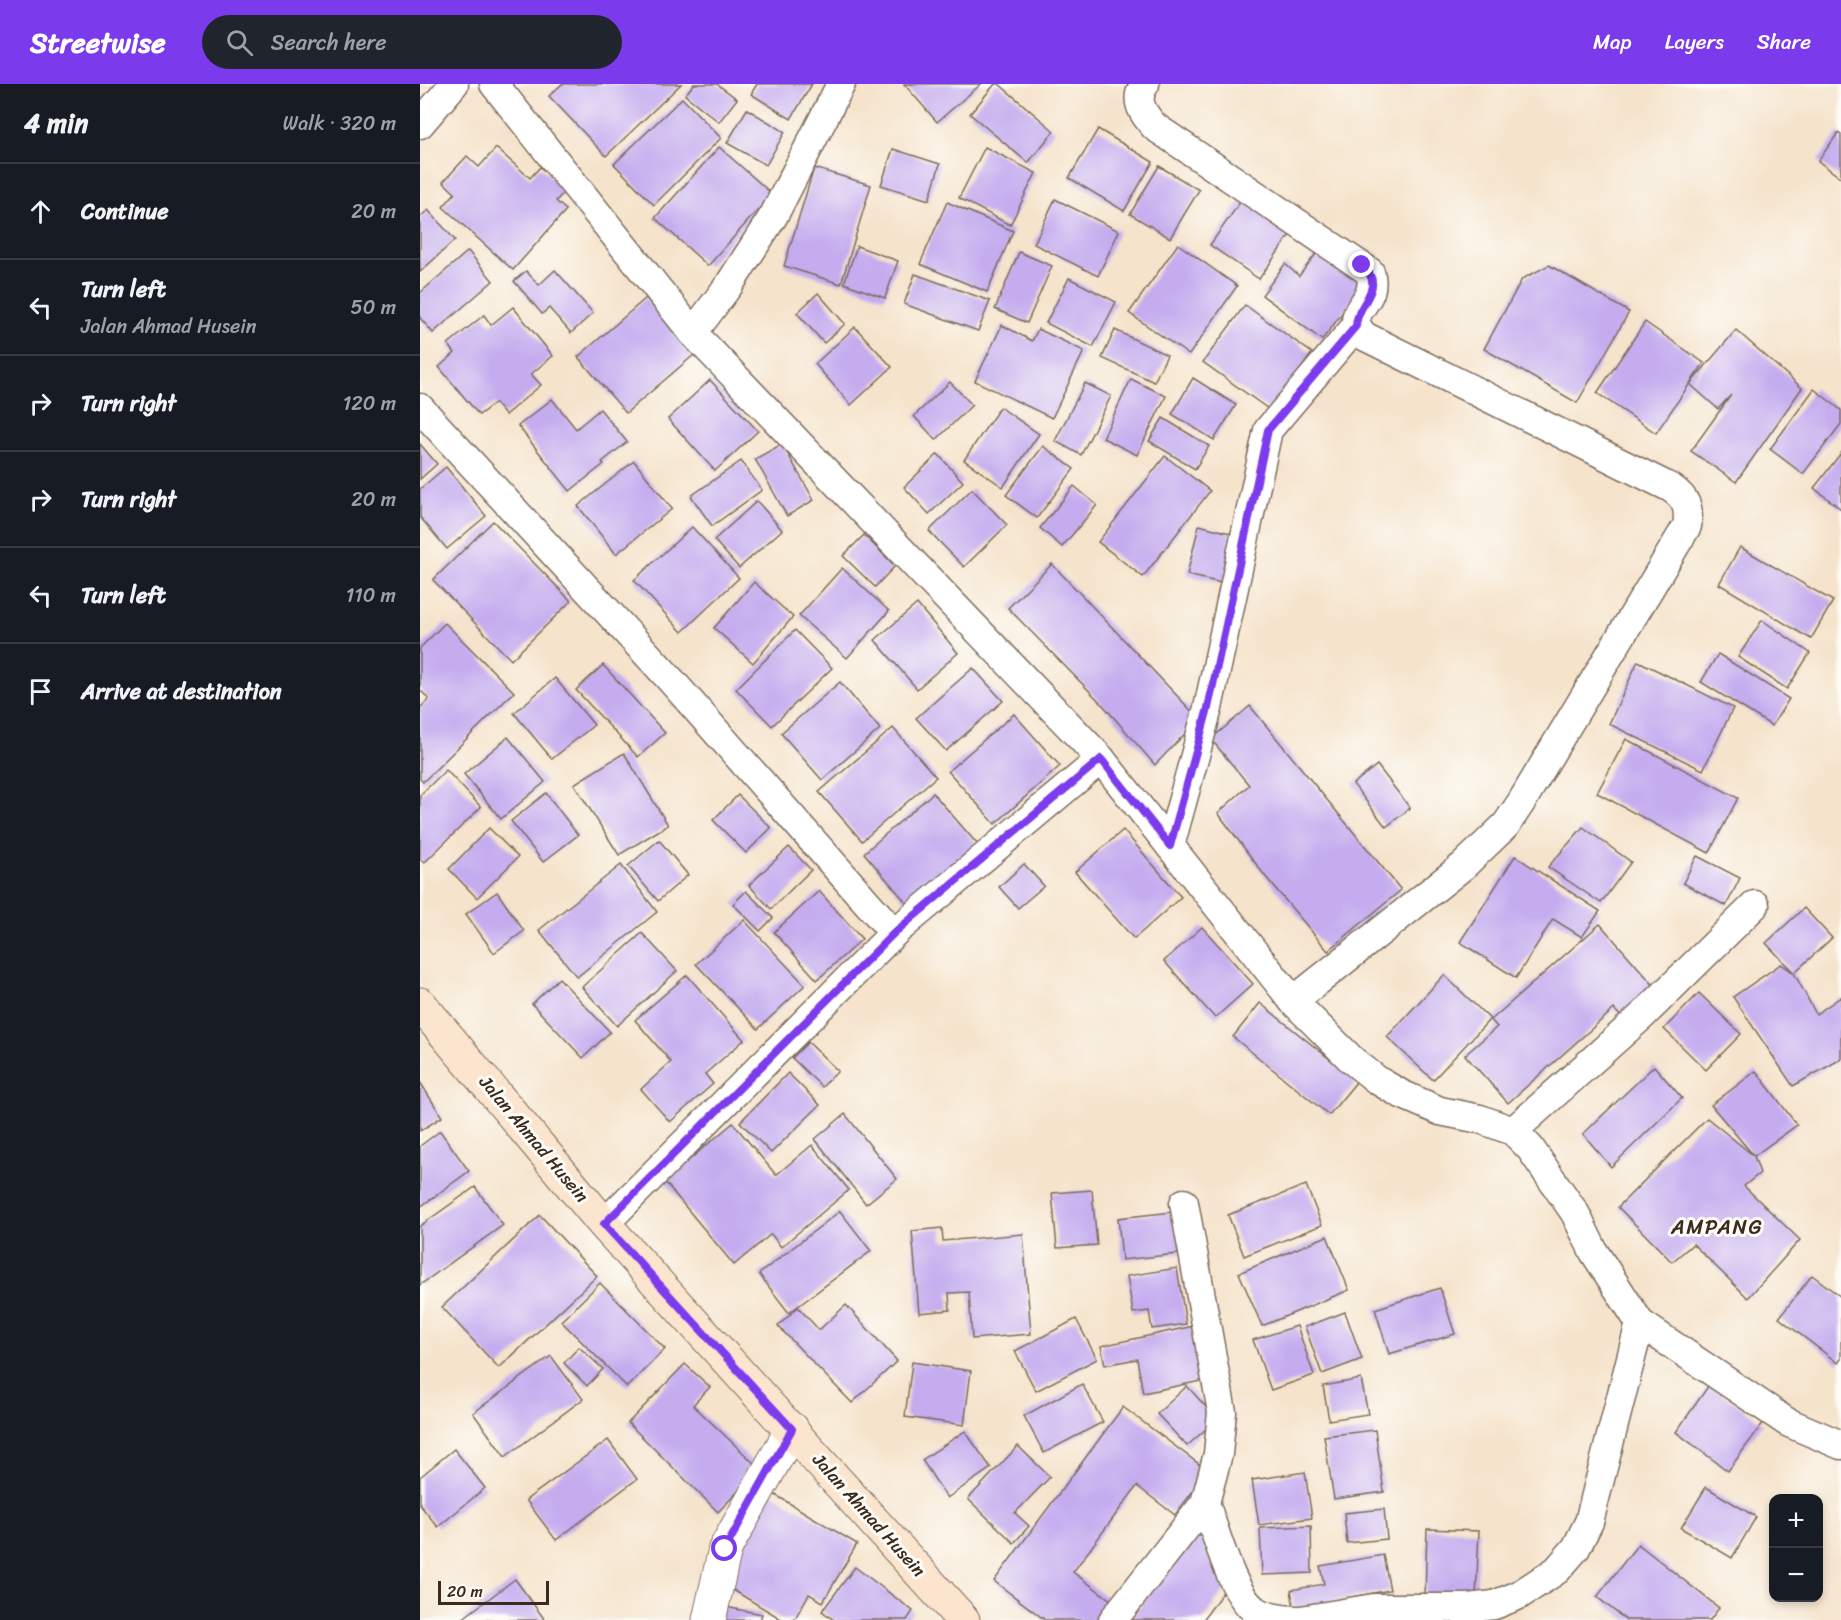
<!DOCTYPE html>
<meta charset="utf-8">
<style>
:root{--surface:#171b24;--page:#20242c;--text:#f1f3f6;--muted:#9ea1a6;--line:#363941;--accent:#7c3aed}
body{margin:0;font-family:Sriracha,sans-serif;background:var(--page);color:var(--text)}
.controls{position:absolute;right:18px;bottom:18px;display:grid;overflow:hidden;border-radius:12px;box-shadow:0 3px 9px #0003}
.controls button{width:54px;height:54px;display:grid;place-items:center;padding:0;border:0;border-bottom:2px solid var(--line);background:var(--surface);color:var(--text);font:30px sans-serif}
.scale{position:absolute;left:18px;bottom:15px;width:111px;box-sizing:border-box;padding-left:6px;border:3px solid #3b2a1e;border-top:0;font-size:16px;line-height:21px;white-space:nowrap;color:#3b2a1e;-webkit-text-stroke:4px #fdfcf7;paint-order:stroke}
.stop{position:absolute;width:18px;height:18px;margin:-14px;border:4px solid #7c3aed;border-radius:50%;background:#fff}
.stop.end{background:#7c3aed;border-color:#fff;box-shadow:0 2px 6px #0008}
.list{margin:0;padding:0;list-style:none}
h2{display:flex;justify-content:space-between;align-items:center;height:78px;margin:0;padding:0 24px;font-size:26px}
h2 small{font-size:20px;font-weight:400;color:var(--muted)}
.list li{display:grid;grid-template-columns:39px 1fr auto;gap:18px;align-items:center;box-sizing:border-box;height:96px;padding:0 24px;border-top:2px solid var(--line)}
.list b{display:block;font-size:22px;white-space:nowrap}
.list p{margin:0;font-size:20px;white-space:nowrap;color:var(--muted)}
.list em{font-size:20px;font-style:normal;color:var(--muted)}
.icon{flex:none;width:33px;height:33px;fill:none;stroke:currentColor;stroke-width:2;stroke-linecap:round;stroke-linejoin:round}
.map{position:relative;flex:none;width:1421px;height:1536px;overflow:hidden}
header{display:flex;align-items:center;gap:36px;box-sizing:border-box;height:84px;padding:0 30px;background:var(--accent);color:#fff}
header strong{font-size:28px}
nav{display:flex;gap:33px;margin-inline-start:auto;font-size:21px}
.search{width:420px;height:54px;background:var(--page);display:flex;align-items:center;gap:15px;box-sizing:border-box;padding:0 21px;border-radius:33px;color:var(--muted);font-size:22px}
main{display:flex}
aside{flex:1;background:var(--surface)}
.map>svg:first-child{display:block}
</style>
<header>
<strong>Streetwise</strong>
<div class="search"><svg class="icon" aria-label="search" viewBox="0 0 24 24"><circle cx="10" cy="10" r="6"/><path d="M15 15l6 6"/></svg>Search here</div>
<nav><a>Map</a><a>Layers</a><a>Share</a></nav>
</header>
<main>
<aside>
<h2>4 min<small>Walk · 320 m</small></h2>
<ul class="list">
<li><svg class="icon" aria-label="ahead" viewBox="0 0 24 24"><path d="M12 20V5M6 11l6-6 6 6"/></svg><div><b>Continue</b></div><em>20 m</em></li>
<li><svg class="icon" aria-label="left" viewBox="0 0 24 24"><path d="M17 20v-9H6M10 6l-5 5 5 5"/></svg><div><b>Turn left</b><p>Jalan Ahmad Husein</p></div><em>50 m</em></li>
<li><svg class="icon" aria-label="right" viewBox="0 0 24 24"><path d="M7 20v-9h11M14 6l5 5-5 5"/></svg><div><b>Turn right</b></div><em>120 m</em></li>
<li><svg class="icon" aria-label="right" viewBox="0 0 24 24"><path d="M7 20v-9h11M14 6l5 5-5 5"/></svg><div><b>Turn right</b></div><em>20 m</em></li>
<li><svg class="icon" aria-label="left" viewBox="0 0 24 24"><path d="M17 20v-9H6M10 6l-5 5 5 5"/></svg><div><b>Turn left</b></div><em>110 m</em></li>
<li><svg class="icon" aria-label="arrive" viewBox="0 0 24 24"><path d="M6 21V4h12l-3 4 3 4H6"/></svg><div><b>Arrive at destination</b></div></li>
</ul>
</aside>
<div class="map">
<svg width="1421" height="1536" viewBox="0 0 1421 1536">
<rect width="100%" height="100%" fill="#fdfcf7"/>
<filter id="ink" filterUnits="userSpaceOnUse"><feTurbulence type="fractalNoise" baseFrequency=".0167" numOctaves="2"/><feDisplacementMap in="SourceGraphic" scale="12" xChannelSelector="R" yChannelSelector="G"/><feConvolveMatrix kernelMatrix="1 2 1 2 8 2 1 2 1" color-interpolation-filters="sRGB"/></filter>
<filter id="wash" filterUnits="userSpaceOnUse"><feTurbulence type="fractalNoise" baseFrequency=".008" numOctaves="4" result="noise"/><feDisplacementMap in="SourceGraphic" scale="24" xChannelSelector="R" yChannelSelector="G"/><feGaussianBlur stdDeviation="1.35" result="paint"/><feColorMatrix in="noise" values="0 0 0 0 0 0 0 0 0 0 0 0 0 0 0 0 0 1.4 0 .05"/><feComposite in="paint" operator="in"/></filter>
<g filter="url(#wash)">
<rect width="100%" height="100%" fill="#f5e3cb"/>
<g id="blocks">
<g fill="#c4acef">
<polygon points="142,0 261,0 186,72 129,12"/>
<polygon points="274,0 297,0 317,15 299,38 265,11"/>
<polygon points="337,0 392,0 371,35 331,10"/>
<polygon points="484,0 561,0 517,38"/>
<polygon points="575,0 579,0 634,47 608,79 550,30"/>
<polygon points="262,14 301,54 234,121 194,80"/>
<polygon points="327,25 365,48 346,81 307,59"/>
<polygon points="678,45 733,78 704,127 649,94"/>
<polygon points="1418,49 1421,51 1421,94 1398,77"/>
<polygon points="299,63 352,110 288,182 235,134"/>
<polygon points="565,63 616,89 590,141 539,114"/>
<polygon points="76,64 110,94 120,83 146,106 136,117 146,126 93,186 23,123 35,109 23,98 47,72 59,83"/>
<polygon points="473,65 520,80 509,116 461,101"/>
<polygon points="739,82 779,106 750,154 710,130"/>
<polygon points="394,84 451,101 421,200 364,182"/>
<polygon points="823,114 872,148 839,195 790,161"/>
<polygon points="635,115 699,147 678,192 614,160"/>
<polygon points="527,118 593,147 567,208 500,180"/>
<polygon points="8,126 35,156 0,188 0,133"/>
<polygon points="758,160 817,202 769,271 709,229"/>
<polygon points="437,162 478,177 465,214 424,199"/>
<polygon points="899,166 945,199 902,256 842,211 865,180 879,192"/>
<polygon points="48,167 73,197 13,249 0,234 0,209"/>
<polygon points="599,168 632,182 607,239 575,225"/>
<polygon points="1129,181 1209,228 1157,319 1064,265 1102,195"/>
<polygon points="135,186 173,229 151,249 129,224 122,230 94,197 106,187 119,201"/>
<polygon points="495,190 570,217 558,247 484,220"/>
<polygon points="649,194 696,218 673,263 626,239"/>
<polygon points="398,209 425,240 404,259 377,229"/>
<polygon points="226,214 275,270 206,329 158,273"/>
<polygon points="825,221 892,269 851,327 783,278"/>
<polygon points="93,223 133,272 111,290 121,301 85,331 75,319 59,331 19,283 35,269 28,260 64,231 71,241"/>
<polygon points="1225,238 1284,279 1236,349 1177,309"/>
<polygon points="582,241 612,257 618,245 664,267 632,334 555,297"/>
<polygon points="435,243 472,283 431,321 395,280"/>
<polygon points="695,246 747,271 734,298 682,274"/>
<polygon points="1316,246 1382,304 1316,398 1271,367 1311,311 1298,325 1270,300"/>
<polygon points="773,294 816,321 794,356 752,330"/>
<polygon points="711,295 746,312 717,371 683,354"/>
<polygon points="290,296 338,347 295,387 248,335"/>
<polygon points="530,298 552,321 516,356 494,332"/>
<polygon points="665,299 691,312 661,371 635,357"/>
<polygon points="1394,305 1421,326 1421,340 1383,390 1350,365"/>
<polygon points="132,315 156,345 180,325 207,358 182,378 184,380 150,407 98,342"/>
<polygon points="580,323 619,350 583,403 544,376"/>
<polygon points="743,334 789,362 775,385 729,357"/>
<polygon points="0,360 17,380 0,395"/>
<polygon points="362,360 394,416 367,432 335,375"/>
<polygon points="623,362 654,385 617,434 586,411"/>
<polygon points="1421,369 1421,425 1394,404"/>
<polygon points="518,370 543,398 509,430 484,403"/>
<polygon points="745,372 790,407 723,493 678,458"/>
<polygon points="214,377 252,425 196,470 158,422"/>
<polygon points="321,377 342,406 292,442 271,412"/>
<polygon points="26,383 66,432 27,465 0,433 0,405"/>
<polygon points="654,402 677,421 642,463 620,444"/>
<polygon points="552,405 587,441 544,483 509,447"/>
<polygon points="337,417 362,446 319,484 294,456"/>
<polygon points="73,437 151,517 91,576 13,496"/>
<polygon points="779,441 818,451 806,500 767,491"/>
<polygon points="272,443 319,494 262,548 214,496"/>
<polygon points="444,451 475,482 455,503 423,472"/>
<polygon points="1320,463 1413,517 1391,555 1299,500"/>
<polygon points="632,480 779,635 735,681 682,620 588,524"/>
<polygon points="422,484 469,527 427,574 379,532"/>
<polygon points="334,498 373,533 333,579 294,544"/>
<polygon points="497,520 538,569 497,605 455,556"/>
<polygon points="1342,536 1390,569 1367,605 1318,573"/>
<polygon points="25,539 94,608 3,698 0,695 0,624 9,615 0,606 0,564"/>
<polygon points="375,546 412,584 352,642 316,605"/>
<polygon points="1298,570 1369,615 1352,642 1281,598"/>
<polygon points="1218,577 1313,624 1283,686 1189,640"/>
<polygon points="183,581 245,649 218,673 156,606"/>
<polygon points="553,584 583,617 526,667 496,634"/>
<polygon points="135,594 174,641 132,675 94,629"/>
<polygon points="420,598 460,645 402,696 361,649"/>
<polygon points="830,622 981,806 908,867 845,792 798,729 829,701 791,655"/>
<polygon points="594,630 640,682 575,740 528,687"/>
<polygon points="473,644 516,693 442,757 399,708"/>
<polygon points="88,653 125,698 81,735 44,690"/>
<polygon points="1206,655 1318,714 1289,769 1177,709"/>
<polygon points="204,669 248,741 199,771 154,700"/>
<polygon points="957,681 990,724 966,743 933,700"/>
<polygon points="26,686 61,723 4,779 0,775 0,711"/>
<polygon points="126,709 158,751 123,778 91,737"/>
<polygon points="513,709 565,769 495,829 444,769"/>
<polygon points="318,711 351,744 326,769 293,736"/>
<polygon points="1163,743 1211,778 1181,819 1128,783"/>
<polygon points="69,744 98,773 57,814 29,785"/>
<polygon points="703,746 761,813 714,855 655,788"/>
<polygon points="239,756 268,791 238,817 208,782"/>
<polygon points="369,763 391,786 351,825 329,801"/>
<polygon points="1095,772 1180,827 1162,853 1133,835 1096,894 1040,858"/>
<polygon points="1277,772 1320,794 1306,822 1263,799"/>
<polygon points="604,780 624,802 598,824 579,803"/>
<polygon points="201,781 237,828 157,893 119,846"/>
<polygon points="326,807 353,834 340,847 313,820"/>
<polygon points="399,807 442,855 397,896 354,848"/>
<polygon points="77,808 104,847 74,869 46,830"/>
<polygon points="1384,824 1412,854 1374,889 1396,930 1421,913 1421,975 1373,1002 1313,913 1361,880 1374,889 1346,859"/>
<polygon points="324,836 385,901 338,945 276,880"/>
<polygon points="1180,840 1236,904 1202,934 1194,925 1088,1019 1045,971 1077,943 1071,936"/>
<polygon points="782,843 833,900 795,934 744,877"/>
<polygon points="222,849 257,887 197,942 162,903"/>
<polygon points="267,891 324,956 285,990 293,1000 250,1038 221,1005 251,978 215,936"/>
<polygon points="1024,891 1070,935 1013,996 967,953"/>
<polygon points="139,894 190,948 163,974 112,920"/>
<polygon points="1279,909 1321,950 1286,986 1244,945"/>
<polygon points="840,919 937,997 909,1031 813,953"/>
<polygon points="388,958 418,987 402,1003 372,974"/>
<polygon points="1234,982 1262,1014 1191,1083 1163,1050"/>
<polygon points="1336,987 1377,1041 1334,1072 1340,1089 1324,1102 1380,1156 1328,1214 1273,1160 1252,1178 1198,1123 1287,1034 1334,1072 1291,1021"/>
<polygon points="368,989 400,1021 351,1069 320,1038"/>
<polygon points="0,998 22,1033 0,1047"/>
<polygon points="425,1030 477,1095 446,1120 395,1055"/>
<polygon points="313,1039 356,1091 392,1061 429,1106 361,1163 351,1150 314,1181 244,1097"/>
<polygon points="20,1047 49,1087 0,1123 0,1062"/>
<polygon points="886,1101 902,1141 824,1172 808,1131"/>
<polygon points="55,1103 83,1141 0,1201 0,1142"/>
<polygon points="672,1106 677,1161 637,1164 632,1109"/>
<polygon points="420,1127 451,1167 369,1229 339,1190"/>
<polygon points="762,1127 766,1169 702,1176 698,1134"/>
<polygon points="120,1131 177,1192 79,1284 22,1223"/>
<polygon points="522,1144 523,1157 603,1150 611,1250 552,1255 549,1208 529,1209 530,1226 499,1229 492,1147"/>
<polygon points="907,1152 929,1206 842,1242 819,1189"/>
<polygon points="757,1184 766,1240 732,1245 729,1227 713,1229 707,1192"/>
<polygon points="1392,1191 1421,1213 1421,1275 1418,1279 1359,1234"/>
<polygon points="180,1199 245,1265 207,1303 141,1237"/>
<polygon points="1020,1204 1035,1250 969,1270 955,1225"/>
<polygon points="426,1221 477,1277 432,1319 358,1242 378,1223 399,1246"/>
<polygon points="925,1228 942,1275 902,1290 885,1243"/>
<polygon points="656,1235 677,1275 616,1307 595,1267"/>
<polygon points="774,1242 786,1296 723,1309 717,1275 685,1281 681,1262"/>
<polygon points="877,1242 894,1291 851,1306 833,1256"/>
<polygon points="159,1263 183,1285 167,1302 144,1279"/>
<polygon points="131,1272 163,1315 85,1373 53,1329"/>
<polygon points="492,1278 551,1287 544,1341 485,1333"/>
<polygon points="265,1280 290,1303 273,1321 340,1385 298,1428 208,1339"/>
<polygon points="941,1295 948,1330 909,1336 903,1302"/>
<polygon points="662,1300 683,1338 624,1369 604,1332"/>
<polygon points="1289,1301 1343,1339 1308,1387 1256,1348"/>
<polygon points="767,1302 797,1335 767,1362 737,1330"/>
<polygon points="703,1323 788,1387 755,1431 717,1402 653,1488 696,1520 685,1536 625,1536 574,1497"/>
<polygon points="955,1346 964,1408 914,1415 904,1352"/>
<polygon points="545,1347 571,1384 527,1414 502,1376"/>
<polygon points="188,1356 217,1395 136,1456 106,1416"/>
<polygon points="598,1362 630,1393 595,1429 609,1442 594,1459 548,1415"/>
<polygon points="34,1365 65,1404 18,1443 0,1421 0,1393"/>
<polygon points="885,1388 892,1434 839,1441 832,1396"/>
<polygon points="1286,1403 1336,1433 1312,1474 1261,1444"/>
<polygon points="349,1407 437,1460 403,1518 389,1510 374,1536 363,1536 305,1501 308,1477"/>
<polygon points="964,1425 967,1455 927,1459 924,1429"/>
<polygon points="781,1435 810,1498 783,1536 711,1536"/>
<polygon points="891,1442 892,1489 842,1491 840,1444"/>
<polygon points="1007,1445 1059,1447 1056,1514 1005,1512"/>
<polygon points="1218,1460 1299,1524 1290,1536 1206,1536 1177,1513"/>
<polygon points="963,1471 970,1506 874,1524 871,1506 904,1500 900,1482"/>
<polygon points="435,1483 493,1527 487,1536 414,1536 402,1527"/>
<polygon points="95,1495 125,1536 43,1536 42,1535"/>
<polygon points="300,1522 342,1530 340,1536 297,1536"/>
</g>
</g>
</g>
<g filter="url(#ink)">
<use href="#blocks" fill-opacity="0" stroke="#7c6b5b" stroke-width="1.5"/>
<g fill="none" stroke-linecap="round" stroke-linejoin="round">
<defs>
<g id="minor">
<polyline points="74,0 273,249 681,675 873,917 932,976 957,996 981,1010 1020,1027 1060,1035 1093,1047 1110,1064 1155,1129 1174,1168 1220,1239 1367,1338 1421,1361"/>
<path d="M725,0C713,16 723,30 735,43L950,188C958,215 934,222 936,239C937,244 941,248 944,252L1251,404C1266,414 1270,424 1267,442L1102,717L1086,741L1043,782L873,917"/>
<polyline points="0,40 34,0"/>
<polyline points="273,249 309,201 354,131 421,0"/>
<polyline points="0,324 249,594 474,849"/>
<polyline points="750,762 788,624 848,346 936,242"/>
<polyline points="1093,1047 1222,932 1335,821"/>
<polyline points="184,1140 474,849 681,675"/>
<path d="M785,1419C795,1445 812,1511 835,1526C847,1534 861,1535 876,1536"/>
<polyline points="693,1536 785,1419 798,1370 802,1328 764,1119"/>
<polyline points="881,1536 954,1524 1048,1524 1074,1521 1099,1511 1137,1486 1156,1464 1169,1438 1220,1239"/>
</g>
<polyline id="tertiary" points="289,1536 305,1465 372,1345"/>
<polyline id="secondary" points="0,920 184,1140 543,1536"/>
</defs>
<use href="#minor" stroke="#7c6b5b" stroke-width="31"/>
<use href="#tertiary" stroke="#7c6b5b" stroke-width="35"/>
<use href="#secondary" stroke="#7c6b5b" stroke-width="35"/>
<use href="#minor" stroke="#fff" stroke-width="28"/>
<use href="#tertiary" stroke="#fff" stroke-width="33"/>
<use href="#secondary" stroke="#fbe5cf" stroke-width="33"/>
</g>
</g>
<g fill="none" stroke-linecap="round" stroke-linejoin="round" filter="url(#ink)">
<path stroke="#7c3aed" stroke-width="8" d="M305,1465L372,1345L184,1140L474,849L681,675L750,762L788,624L848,346L936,242C936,219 968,204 942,181"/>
</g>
<g text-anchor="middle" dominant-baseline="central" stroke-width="6" stroke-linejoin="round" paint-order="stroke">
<g font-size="18" fill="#3b2a1e" stroke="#fdfcf7">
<text transform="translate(114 1055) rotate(50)">Jalan Ahmad Husein</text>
<text transform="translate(449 1431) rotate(48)">Jalan Ahmad Husein</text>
</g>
<g font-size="21" letter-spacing="1.5" fill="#3b2a1e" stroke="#fdfcf7">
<text x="1297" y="1143">AMPANG</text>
</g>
</g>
</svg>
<div class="controls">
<button>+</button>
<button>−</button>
</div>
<div class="scale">20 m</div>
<div class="stop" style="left:305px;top:1465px"></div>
<div class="stop end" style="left:942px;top:181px"></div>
</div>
</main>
